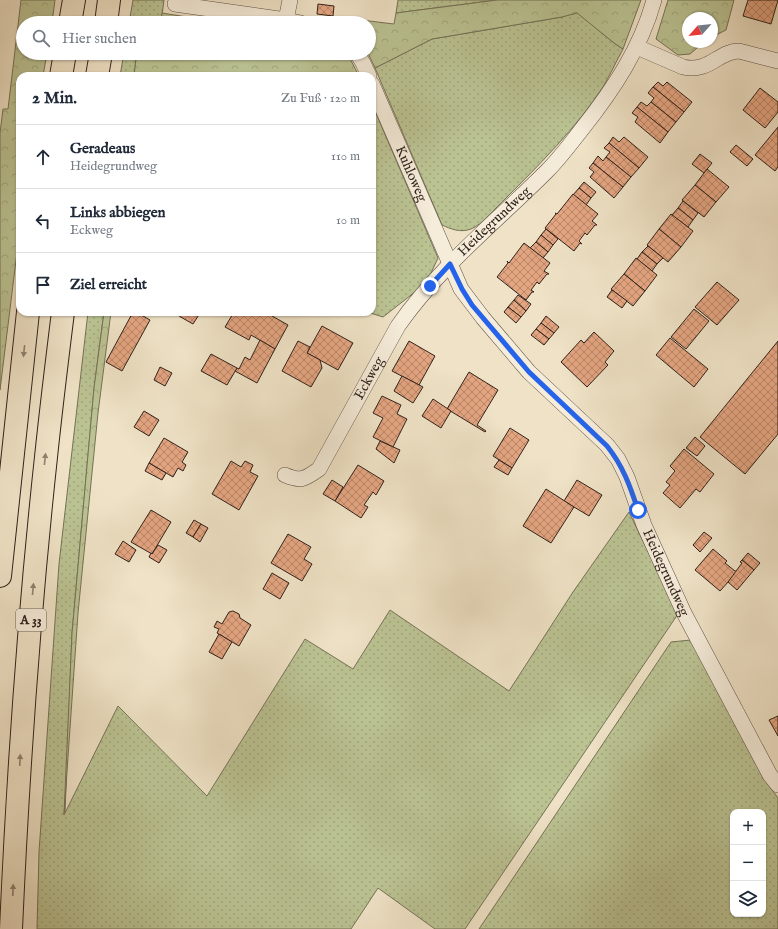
<!DOCTYPE html>
<html lang="de">
<meta charset="utf-8">
<style>
:root{--surface:#fff;--page:#f6f6f7;--text:#1f2937;--muted:#747a83;--line:#e0e1e3}
body{margin:0;font-family:"IM FELL English",serif;background:var(--page);color:var(--text)}
.controls{position:absolute;right:12px;bottom:12px;display:grid;overflow:hidden;border-radius:8px;box-shadow:0 1px 3px #0004}
.controls button{width:36px;height:36px;display:grid;place-items:center;padding:0;border:0;border-bottom:1px solid var(--line);background:var(--surface);color:var(--text);font:20px sans-serif}
.compass{position:absolute;left:682px;top:12px;width:36px;height:36px;border-radius:50%;background:var(--surface);box-shadow:0 1px 3px #0004;rotate:243deg}
.stop{position:absolute;width:12px;height:12px;margin:-9px;border:3px solid #2563eb;border-radius:50%;background:#fff}
.stop.end{background:#2563eb;border-color:#fff;box-shadow:0 1px 4px #0008}
.list{margin:0;padding:0;list-style:none}
h2{display:flex;justify-content:space-between;align-items:center;height:52px;margin:0;padding:0 16px;font-size:17px}
h2 small{font-size:13px;font-weight:400;color:var(--muted)}
.list li{display:grid;grid-template-columns:26px 1fr auto;gap:12px;align-items:center;box-sizing:border-box;height:64px;padding:0 16px;border-top:1px solid var(--line)}
.list b{display:block;font-size:15px;white-space:nowrap}
.list p{margin:0;font-size:13px;white-space:nowrap;color:var(--muted)}
.list em{font-size:13px;font-style:normal;color:var(--muted)}
.icon{flex:none;width:22px;height:22px;fill:none;stroke:currentColor;stroke-width:2;stroke-linecap:round;stroke-linejoin:round}
.map{position:relative;flex:none;width:778px;height:929px;overflow:hidden}
.search{position:absolute;background:var(--surface);box-shadow:0 1px 3px #0004;left:16px;top:16px;width:360px;height:44px;display:flex;align-items:center;gap:10px;box-sizing:border-box;padding:0 14px;border-radius:22px;color:var(--muted);font-size:15px}
.panel{position:absolute;background:var(--surface);box-shadow:0 1px 3px #0004;left:16px;top:72px;width:360px;height:244px;border-radius:12px}
.map>svg:first-child{display:block}
</style>
<div class="map">
<svg width="778" height="929" viewBox="0 0 778 929">
<defs>
<pattern id="grass-dots" width="8" height="8" patternUnits="userSpaceOnUse"><rect width="8" height="8" fill="#bbc393"/><path d="M2 2h.1M6 6h.1" fill="none" stroke="#a1a77e" stroke-width="1.8" stroke-linecap="round"/></pattern>
<pattern id="forest-crowns" width="20" height="18" patternUnits="userSpaceOnUse"><rect width="20" height="18" fill="#bbc393"/><path d="M2 6a3 3 0 1 1 6 0M12 15a3 3 0 1 1 6 0" fill="none" stroke="#a1a77e"/></pattern>
<pattern id="building-cross-hatch" width="8" height="8" patternUnits="userSpaceOnUse"><rect width="8" height="8" fill="#e4a581"/><path d="M0 0l8 8M0 8l8-8" fill="none" stroke="#b98669"/></pattern>
</defs>
<rect width="100%" height="100%" fill="#efe2c6"/>
<filter id="stains"><feTurbulence type="fractalNoise" baseFrequency=".005" numOctaves="4"/><feColorMatrix values="0 0 0 0 .2 0 0 0 0 .09 0 0 0 0 .02 0 0 0 .5 -.17"/></filter>
<radialGradient id="worn" r=".72"><stop offset=".6" stop-color="#630" stop-opacity="0"/><stop offset="1" stop-color="#630" stop-opacity=".3"/></radialGradient>
<g fill="url(#grass-dots)" stroke="#757257" fill-rule="evenodd">
<polygon points="133,0 164,0 161,23 129,23"/>
<polygon points="398,0 497,0 396,13"/>
<path d="M577,12L614,43L623,49C616,62 610,75 603,87C576,128 540,164 505,199C496,207 482,225 471,229C460,233 451,229 442,225L375,68L432,39L562,17Z"/>
<polygon points="124,53 142,53 136,59 134,76 120,76"/>
<polygon points="372,104 438,258 430,275 420,288 383,317 367,312 372,312"/>
<polygon points="88,312 104,312 94,388 72,633 65,813 118,706 207,796 305,639 353,669 390,610 509,691 573,592 629,512 678,614 465,929 435,929 378,888 351,929 37,929 39,852 59,564"/>
<path d="M691,640L764,779L778,798V929H479L671,642ZM733,812H763V914H733Z"/>
</g>
<g fill="url(#forest-crowns)" stroke="#757257">
<polygon points="21,0 55,0 52,23 23,23 23,53 47,53 43,76 20,76 20,228 0,390 0,133 3,109 8,109"/>
<polygon points="497,0 641,0 623,49 614,43 577,13 562,17 432,39 375,68 368,53 369,53 369,23 358,23 361,20 394,24 396,13"/>
<polygon points="668,0 734,0 726,30 712,37 712,18 688,18 688,42 704,42 690,54 678,55 656,39"/>
<polygon points="162,13 224,23 161,23"/>
<polygon points="142,53 347,53 359,76 134,76 136,59"/>
<polygon points="104,312 111,312 98,413 78,613 64,815 72,633 94,388"/>
</g>
<g fill="url(#building-cross-hatch)" stroke="#2f211b">
<polygon points="748,0 778,0 771,24 743,16"/>
<polygon points="318,4 334,6 333,16 317,14"/>
<polygon points="658,82 663,86 667,82 692,102 684,112 653,87"/>
<polygon points="653,87 684,112 676,122 651,102 654,98 648,93"/>
<polygon points="760,88 778,102 778,112 765,128 743,110"/>
<polygon points="641,102 647,106 651,102 676,122 668,132 637,107"/>
<polygon points="637,107 668,132 660,143 635,122 638,117 632,113"/>
<polygon points="778,127 778,167 775,171 755,155"/>
<polygon points="613,137 619,142 624,137 648,157 639,168 609,143"/>
<polygon points="609,143 639,168 631,177 606,157 610,152 604,148"/>
<polygon points="736,145 753,159 747,166 730,152"/>
<polygon points="700,154 712,163 704,173 692,164"/>
<polygon points="598,156 603,161 606,157 631,177 623,187 593,163"/>
<polygon points="593,163 623,187 614,198 590,177 594,172 589,168"/>
<polygon points="707,169 729,187 716,202 695,185"/>
<polygon points="584,182 596,192 591,198 579,188"/>
<polygon points="695,185 716,202 704,217 682,200"/>
<polygon points="579,188 591,198 586,205 573,195"/>
<polygon points="573,194 598,214 592,221 597,225 595,225 587,235 585,233 579,241 582,244 580,243 574,251 545,228 556,214 555,213 557,214"/>
<polygon points="683,201 698,213 693,220 678,208"/>
<polygon points="678,208 693,220 688,227 672,215"/>
<polygon points="671,214 693,231 681,247 659,229"/>
<polygon points="546,229 558,239 553,245 541,235"/>
<polygon points="659,229 681,247 668,262 647,245"/>
<polygon points="541,235 553,245 548,252 536,242"/>
<polygon points="536,242 548,252 543,258 530,248"/>
<polygon points="524,243 550,263 544,271 549,274 547,274 539,284 537,282 531,290 534,292 532,292 526,300 497,277 508,263 507,261 509,263"/>
<polygon points="648,246 663,258 657,264 642,252"/>
<polygon points="642,252 657,264 652,271 637,259"/>
<polygon points="636,258 657,275 645,291 624,274"/>
<polygon points="624,274 645,291 633,306 611,289"/>
<polygon points="717,282 739,300 717,325 695,307"/>
<polygon points="612,290 627,301 622,308 607,297"/>
<polygon points="518,295 531,304 526,311 514,300"/>
<polygon points="514,300 526,311 521,317 508,307"/>
<polygon points="508,307 521,317 516,323 504,312"/>
<polygon points="694,309 709,321 686,349 671,337"/>
<polygon points="133,312 136,312 150,320 122,371 106,362"/>
<polygon points="182,312 199,312 200,313 193,324 179,316"/>
<polygon points="234,312 265,312 288,325 275,349 251,335 249,340 225,327"/>
<polygon points="546,316 559,327 554,333 541,323"/>
<polygon points="541,323 554,333 549,339 536,329"/>
<polygon points="322,326 353,343 338,370 307,353"/>
<polygon points="536,329 549,339 544,345 531,335"/>
<polygon points="594,332 614,351 605,362 608,365 587,387 561,362 581,340 584,343"/>
<polygon points="670,338 708,369 694,387 656,355"/>
<polygon points="260,340 275,349 257,383 235,371 237,368 239,369 245,357 250,360"/>
<polygon points="298,341 310,347 307,353 320,360 322,368 311,387 282,371"/>
<polygon points="409,341 435,356 419,385 392,371"/>
<polygon points="778,341 778,434 745,474 700,437"/>
<polygon points="211,354 237,368 227,385 201,371"/>
<polygon points="160,367 172,373 165,386 154,380"/>
<polygon points="469,372 498,390 477,425 486,431 485,432 447,409"/>
<polygon points="402,376 423,387 413,403 394,391"/>
<polygon points="382,396 401,405 397,414 407,419 393,447 373,437 383,418 373,413"/>
<polygon points="433,399 451,411 441,428 422,416"/>
<polygon points="144,411 159,420 149,436 134,427"/>
<polygon points="510,428 529,440 512,468 493,456"/>
<polygon points="695,437 705,446 697,456 686,448"/>
<polygon points="164,438 188,452 182,462 186,465 183,471 178,468 173,477 149,463"/>
<polygon points="380,441 400,450 394,463 376,449"/>
<polygon points="684,449 714,474 700,492 696,489 680,508 663,493 670,485 666,482 675,471 670,466"/>
<polygon points="499,460 512,468 508,475 494,467"/>
<polygon points="231,461 241,467 245,461 253,465 250,472 258,476 239,510 212,494"/>
<polygon points="149,463 166,473 162,480 145,471"/>
<polygon points="358,465 384,481 376,495 373,492 364,505 368,507 361,518 335,501"/>
<polygon points="332,480 343,487 335,501 323,494"/>
<polygon points="577,480 602,495 589,516 564,501"/>
<polygon points="546,489 574,507 551,543 523,526"/>
<polygon points="151,510 171,522 152,554 131,542"/>
<polygon points="194,520 201,524 193,537 186,533"/>
<polygon points="201,524 208,528 200,542 193,537"/>
<polygon points="704,532 712,538 700,552 693,545"/>
<polygon points="288,534 311,547 304,559 312,564 302,581 271,563"/>
<polygon points="123,541 136,550 129,562 115,554"/>
<polygon points="158,545 167,550 159,563 149,557 151,553 152,554"/>
<polygon points="713,549 727,561 725,563 735,571 738,571 720,591 695,570"/>
<polygon points="748,553 760,563 754,570 742,560"/>
<polygon points="742,560 754,570 737,590 728,582 742,563 740,562"/>
<polygon points="272,573 289,583 280,599 263,589"/>
<polygon points="233,611 239,614 240,618 251,625 239,646 217,633 219,629 214,627 217,621 222,624 229,612"/>
<polygon points="219,634 232,642 222,659 209,652"/>
<polygon points="778,716 778,736 769,720"/>
</g>
<g fill="none" stroke-linecap="round" stroke-linejoin="round">
<defs>
<g id="minor">
<polyline points="290,0 286,20 301,23"/>
<polyline points="175,4 286,20"/>
<path d="M637,47L683,67C710,73 718,51 739,51L778,61"/>
<polyline points="357,53 363,63 369,76"/>
<path id="s1" d="M372,84L461,289L483,318L529,372L607,445L618,459L627,477L644,525L684,613L770,775L778,785"/>
<path id="s2" d="M285,475C301,482 305,479 319,469L398,326C439,267 497,221 547,171C560,158 571,143 582,129C613,90 641,48 654,0"/>
</g>
<g id="motorway">
<polyline points="70,23 74,0"/>
<polyline points="106,23 109,0"/>
<polyline points="61,76 65,53"/>
<polyline points="97,76 101,53"/>
<polyline points="0,576 28,312"/>
<path d="M11,929C18,772 29,614 46,457C51,409 57,360 63,312"/>
</g>
</defs>
<use href="#minor" stroke="#5f5146" stroke-width="16"/>
<use href="#motorway" stroke="#2f211b" stroke-width="24"/>
<use href="#minor" stroke="#f5ecda" stroke-width="15"/>
<use href="#motorway" stroke="#efe2c6" stroke-width="22"/>
</g>
<defs><path id="oneway-solid" d="M-6-.8H1V-3.2L6.5 0L1 3.2V.8H-6Z"/></defs>
<g fill="#8f8270">
<use href="#oneway-solid" transform="translate(24 351) rotate(96)"/>
<use href="#oneway-solid" transform="translate(45 459) rotate(-84)"/>
<use href="#oneway-solid" transform="translate(33 589) rotate(-85)"/>
<use href="#oneway-solid" transform="translate(20 760) rotate(-87)"/>
<use href="#oneway-solid" transform="translate(13 890) rotate(-88)"/>
</g>
<g fill="none" stroke-linecap="round" stroke-linejoin="round">
<path stroke="#2563eb" stroke-width="5" d="M430,286L450,264L462,289L472,305L529,372L607,446C623,466 630,486 638,510"/>
</g>
<g text-anchor="middle" dominant-baseline="central" stroke-width="3" stroke-linejoin="round" paint-order="stroke">
<rect fill="#f5ecda" stroke="#6a5e54" stroke-width="1" x="16" y="609" width="30" height="22" rx="3"/>
<g font-size="13" font-weight="bold" fill="#2f211b">
<text x="31" y="620">A 33</text>
</g>
<g font-size="14" fill="#2f211b" stroke="#f5ecda">
<text stroke="none"><textPath href="#s1" startOffset="98">Kuhloweg</textPath></text>
<text stroke="none"><textPath href="#s2" startOffset="343">Heidegrundweg</textPath></text>
<text stroke="none"><textPath href="#s2" startOffset="141">Eckweg</textPath></text>
<text stroke="none"><textPath href="#s1" startOffset="579">Heidegrundweg</textPath></text>
</g>
</g>
<rect width="100%" height="100%" filter="url(#stains)"/>
<rect width="100%" height="100%" fill="url(#worn)"/>
</svg>
<div class="controls">
<button>+</button>
<button>−</button>
<button><svg class="icon" aria-label="layers" viewBox="0 0 24 24"><path d="M12 4l9 5-9 5-9-5zM3 14l9 5 9-5"/></svg></button>
</div>
<svg class="compass" viewBox="-18 -18 36 36"><path d="M0-13l5 13h-10z" fill="#e53935"/><path d="M0 13l5-13h-10z" fill="#747a83"/></svg>
<div class="stop" style="left:638px;top:510px"></div>
<div class="stop end" style="left:430px;top:286px"></div>
<div class="search"><svg class="icon" aria-label="search" viewBox="0 0 24 24"><circle cx="10" cy="10" r="6"/><path d="M15 15l6 6"/></svg>Hier suchen</div>
<section class="panel">
<h2>2 Min.<small>Zu Fuß · 120 m</small></h2>
<ul class="list">
<li><svg class="icon" aria-label="ahead" viewBox="0 0 24 24"><path d="M12 20V5M6 11l6-6 6 6"/></svg><div><b>Geradeaus</b><p>Heidegrundweg</p></div><em>110 m</em></li>
<li><svg class="icon" aria-label="left" viewBox="0 0 24 24"><path d="M17 20v-9H6M10 6l-5 5 5 5"/></svg><div><b>Links abbiegen</b><p>Eckweg</p></div><em>10 m</em></li>
<li><svg class="icon" aria-label="arrive" viewBox="0 0 24 24"><path d="M6 21V4h12l-3 4 3 4H6"/></svg><div><b>Ziel erreicht</b></div></li>
</ul>
</section>
</div>
